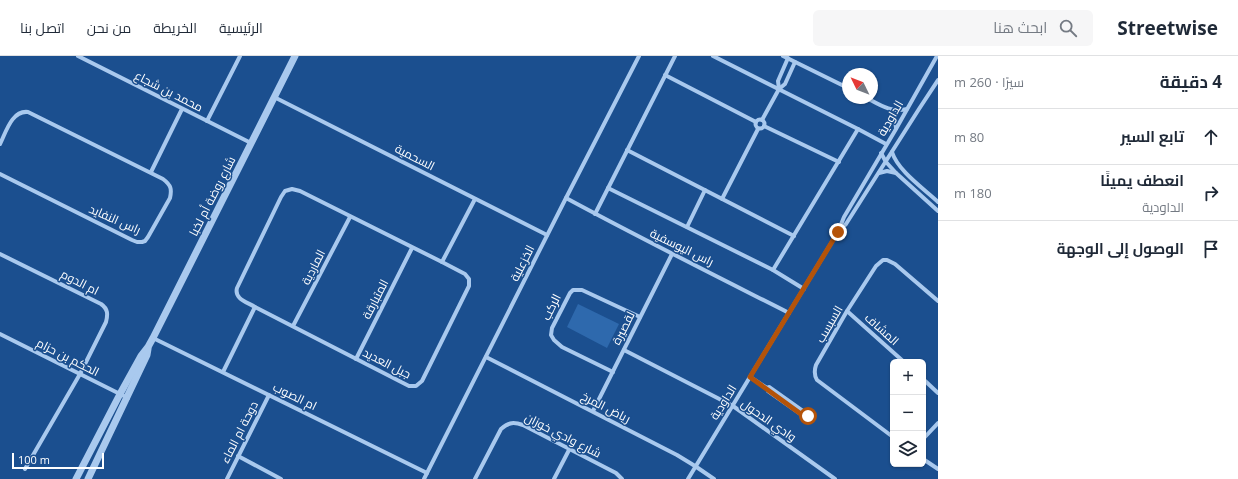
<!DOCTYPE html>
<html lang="ar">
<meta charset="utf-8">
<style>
:root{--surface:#fff;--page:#f6f6f7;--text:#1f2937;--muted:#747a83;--line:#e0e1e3}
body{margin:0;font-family:"Open Sans",Cairo,sans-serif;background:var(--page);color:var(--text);direction:rtl}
.controls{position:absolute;right:12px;bottom:12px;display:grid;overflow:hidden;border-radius:6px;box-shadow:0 1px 3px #0004}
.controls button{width:36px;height:36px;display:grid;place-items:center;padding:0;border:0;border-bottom:1px solid var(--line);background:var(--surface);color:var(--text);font:20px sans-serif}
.compass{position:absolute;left:842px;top:12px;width:36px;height:36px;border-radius:50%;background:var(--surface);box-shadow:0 1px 3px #0004;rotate:313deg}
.scale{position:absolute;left:12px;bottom:10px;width:92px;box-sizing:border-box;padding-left:4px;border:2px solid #fff;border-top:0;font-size:11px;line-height:14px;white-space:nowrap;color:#fff;-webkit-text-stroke:3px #1b4f8f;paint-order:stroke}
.stop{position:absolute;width:12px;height:12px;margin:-9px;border:3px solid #b45309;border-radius:50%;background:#fff}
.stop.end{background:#b45309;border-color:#fff;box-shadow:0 1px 4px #0008}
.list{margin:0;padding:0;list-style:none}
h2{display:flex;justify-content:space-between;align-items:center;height:52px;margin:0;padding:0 16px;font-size:17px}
h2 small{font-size:13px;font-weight:400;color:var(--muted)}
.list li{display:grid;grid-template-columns:26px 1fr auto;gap:12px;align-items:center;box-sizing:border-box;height:56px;padding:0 16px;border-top:1px solid var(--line)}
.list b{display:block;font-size:15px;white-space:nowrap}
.list p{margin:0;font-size:13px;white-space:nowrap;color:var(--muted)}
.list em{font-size:13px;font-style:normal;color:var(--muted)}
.icon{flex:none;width:22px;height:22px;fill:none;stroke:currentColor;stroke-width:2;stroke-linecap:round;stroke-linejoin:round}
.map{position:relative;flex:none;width:938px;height:423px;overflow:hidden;direction:ltr}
header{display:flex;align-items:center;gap:24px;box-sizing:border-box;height:56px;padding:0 20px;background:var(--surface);border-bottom:1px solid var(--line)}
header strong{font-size:19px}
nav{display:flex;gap:22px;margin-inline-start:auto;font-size:14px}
.search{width:280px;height:36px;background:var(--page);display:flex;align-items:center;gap:10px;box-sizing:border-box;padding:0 14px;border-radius:6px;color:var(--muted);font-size:15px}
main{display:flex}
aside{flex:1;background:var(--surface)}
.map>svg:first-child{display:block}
</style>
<header>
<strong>Streetwise</strong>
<div class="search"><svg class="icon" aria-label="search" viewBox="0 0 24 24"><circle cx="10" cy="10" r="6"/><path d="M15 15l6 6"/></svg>ابحث هنا</div>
<nav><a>الرئيسية</a><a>الخريطة</a><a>من نحن</a><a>اتصل بنا</a></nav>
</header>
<main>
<aside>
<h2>4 دقيقة<small>سيرًا · 260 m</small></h2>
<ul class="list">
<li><svg class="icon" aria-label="ahead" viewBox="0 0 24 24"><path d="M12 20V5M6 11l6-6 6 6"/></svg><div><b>تابع السير</b></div><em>80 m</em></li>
<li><svg class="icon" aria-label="right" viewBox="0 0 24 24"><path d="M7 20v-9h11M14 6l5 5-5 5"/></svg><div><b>انعطف يمينًا</b><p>الداودية</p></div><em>180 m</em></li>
<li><svg class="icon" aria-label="arrive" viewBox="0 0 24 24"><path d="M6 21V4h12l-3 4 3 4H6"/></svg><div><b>الوصول إلى الوجهة</b></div></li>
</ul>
</aside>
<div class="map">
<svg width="938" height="423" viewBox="0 0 938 423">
<rect width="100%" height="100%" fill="#1b4f8f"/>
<polygon fill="#2e69ad" points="578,248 619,268 607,292 567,271"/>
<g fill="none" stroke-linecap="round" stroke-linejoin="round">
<g stroke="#a9c9ee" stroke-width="4">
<polyline points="78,0 251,87"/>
<polyline points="713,0 858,73 886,88"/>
<polyline points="783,0 848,32"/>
<polyline points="665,19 756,66"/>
<polyline points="779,33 778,25 788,2"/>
<polyline points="274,41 547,179"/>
<path d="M867,42C880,49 892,57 907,53"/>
<polyline points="890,54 895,63 896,72"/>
<circle cx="760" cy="68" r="4.5"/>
<polyline points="762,64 779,33 785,28 795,6"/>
<polyline points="207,65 240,0"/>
<polyline points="764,70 839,106"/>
<path d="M0,88C6,76 12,54 28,56L163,123C171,129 172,133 170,142L148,181L145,185L142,186H137L132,184L0,118"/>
<polyline points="627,94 794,180"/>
<path d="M892,96C898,115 923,132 938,146"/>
<polyline points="881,97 886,106 896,117"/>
<polyline points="151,116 182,53"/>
<polyline points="879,117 887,115 896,117 938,155"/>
<polyline points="608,132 773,214 804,233"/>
<path d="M292,133L300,135L442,206L465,218L469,223V230L422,325L416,330H409L255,251C247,246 234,243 237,232L281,141L285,135Z"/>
<path d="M566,142C640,182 714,219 789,257"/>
<polyline points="722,143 758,73"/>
<polyline points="595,158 675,0"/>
<polyline points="687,171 705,134"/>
<polyline points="838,176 844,161 896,73 937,0"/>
<path d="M0,198L101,248C108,253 108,258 106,266L80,318L25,413"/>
<polyline points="442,206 475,143"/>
<polyline points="773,214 858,73"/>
<polyline points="847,255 904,306"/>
<polyline points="293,270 350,161"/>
<polyline points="0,278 128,342"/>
<polyline points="153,282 427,417"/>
<polyline points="624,294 733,350 835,423"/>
<polyline points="486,301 677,399 695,410 714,423"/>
<polyline points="356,303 412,192"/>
<polyline points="223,316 255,251"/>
<polyline points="613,316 562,291 554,284 551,279 552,272 570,237 573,234 582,234 640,261"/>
<polyline points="750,321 767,332"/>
<polyline points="923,323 938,337"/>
<polygon points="769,331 807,358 808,360 805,361 768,335 767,332"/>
<polyline points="593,355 672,198"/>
<path d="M893,381L817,324C814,319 814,315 816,309L847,255L876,210L883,204H887L895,208L938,245"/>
<polyline points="923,383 938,367"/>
<polyline points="238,400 281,423"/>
<polyline points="923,403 938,413"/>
<polyline points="227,423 269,339"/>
<polyline points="424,423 566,142 639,0"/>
<path d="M475,423L501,373C509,366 514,366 523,369L616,417L622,423"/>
<polyline points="554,423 569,394"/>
<polyline points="688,423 838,176 846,168 919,53 938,24"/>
</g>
<g stroke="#a9c9ee" stroke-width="7">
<polyline points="76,423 120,338 141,300 148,291 153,282 295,0"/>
<polyline points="88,423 147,299 148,293"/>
</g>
</g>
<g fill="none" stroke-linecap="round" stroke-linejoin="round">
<polyline stroke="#b45309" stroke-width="5" points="808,360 805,361 750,321 838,176"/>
</g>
<g text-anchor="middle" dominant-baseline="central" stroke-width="3" stroke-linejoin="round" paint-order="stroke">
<g font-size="12" fill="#fff" stroke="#1b4f8f">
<text transform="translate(169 35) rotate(27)">محمد بن شجاع</text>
<text transform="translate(890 62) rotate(-60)">الداودية</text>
<text transform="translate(415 101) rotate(27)">السحمية</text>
<text transform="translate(212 140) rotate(-63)">شارع روضة أم لخبا</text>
<text transform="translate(115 163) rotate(24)">راس النفايد</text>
<text transform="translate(682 191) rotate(26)">راس اليوسفية</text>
<text transform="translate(522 207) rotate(-63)">الخزعلية</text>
<text transform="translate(313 211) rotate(-63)">الماردية</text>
<text transform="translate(80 226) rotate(27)">ام الدوم</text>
<text transform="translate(375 243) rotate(-63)">المتبارقة</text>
<text transform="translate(551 251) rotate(-64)">الركب</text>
<text transform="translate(829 268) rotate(-60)">السبسب</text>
<text transform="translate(623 272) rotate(-63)">لقصيرة</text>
<text transform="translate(882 273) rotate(42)">المشاف</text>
<text transform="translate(68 301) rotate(27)">الحكم بن حزام</text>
<text transform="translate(387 307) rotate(27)">جبل العديد</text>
<text transform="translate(295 340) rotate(26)">ام الصوب</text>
<text transform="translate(723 346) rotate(-58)">الداودية</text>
<text transform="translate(606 351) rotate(27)">رياض المرخ</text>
<text transform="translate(769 364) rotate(35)">وادي الدحول</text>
<text transform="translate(239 376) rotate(-63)">دوحة ام الماء</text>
<text transform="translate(563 379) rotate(27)">شارع وادي خوزان</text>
</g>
</g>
</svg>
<div class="controls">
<button>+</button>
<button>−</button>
<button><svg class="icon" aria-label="layers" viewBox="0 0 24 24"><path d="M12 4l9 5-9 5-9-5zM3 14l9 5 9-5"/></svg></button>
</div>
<svg class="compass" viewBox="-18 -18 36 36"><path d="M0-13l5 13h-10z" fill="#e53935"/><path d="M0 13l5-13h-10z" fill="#747a83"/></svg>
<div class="scale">100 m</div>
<div class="stop" style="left:808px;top:360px"></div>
<div class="stop end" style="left:838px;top:176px"></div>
</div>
</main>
